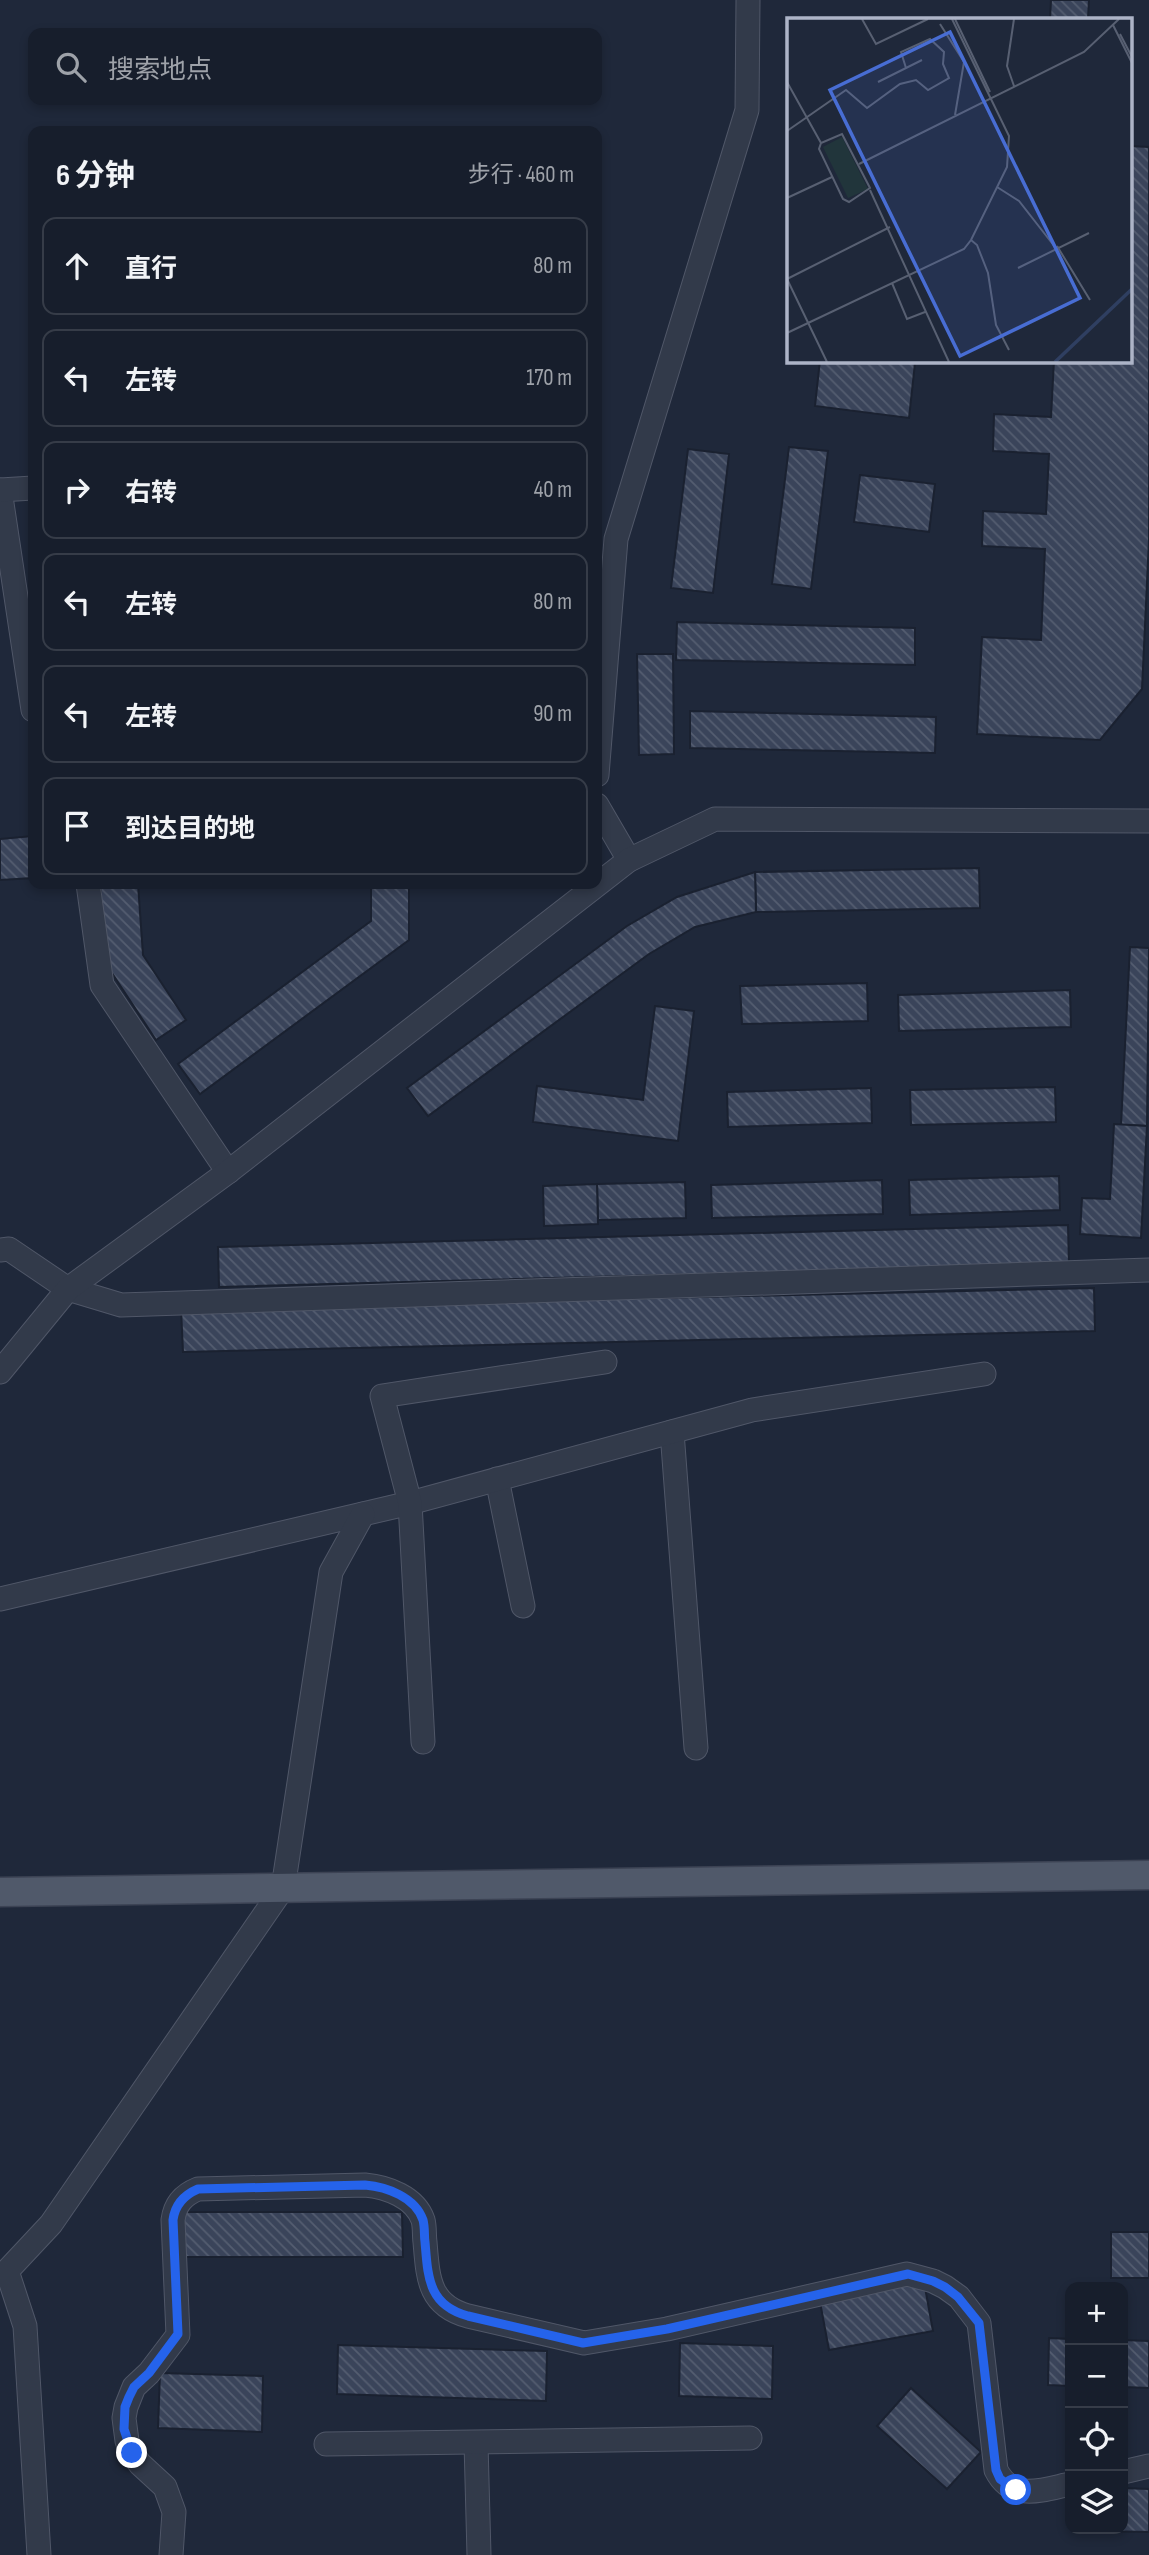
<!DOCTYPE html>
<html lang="zh">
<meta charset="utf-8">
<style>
:root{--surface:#171e2c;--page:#242b38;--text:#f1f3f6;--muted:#9ea2a9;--line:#363c48}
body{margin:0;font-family:"Sofia Sans Condensed","Noto Sans SC",sans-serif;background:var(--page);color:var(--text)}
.controls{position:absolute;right:21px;bottom:21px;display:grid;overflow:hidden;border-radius:14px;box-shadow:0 4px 10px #0003}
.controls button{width:63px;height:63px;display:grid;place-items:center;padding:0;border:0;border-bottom:2px solid var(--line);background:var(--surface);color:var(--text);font:35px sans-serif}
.stop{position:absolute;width:21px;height:21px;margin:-16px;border:5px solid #2563eb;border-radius:50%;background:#fff}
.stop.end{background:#2563eb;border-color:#fff;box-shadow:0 2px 7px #0008}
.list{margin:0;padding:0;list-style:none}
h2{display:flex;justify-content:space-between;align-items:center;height:91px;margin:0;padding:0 28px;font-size:30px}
h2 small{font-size:23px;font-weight:400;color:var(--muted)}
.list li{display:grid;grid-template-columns:46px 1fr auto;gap:21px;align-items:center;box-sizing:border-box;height:98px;margin:0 14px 14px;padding:0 14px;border:2px solid var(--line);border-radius:14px}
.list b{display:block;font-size:26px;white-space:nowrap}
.list em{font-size:23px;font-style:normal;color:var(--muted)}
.icon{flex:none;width:38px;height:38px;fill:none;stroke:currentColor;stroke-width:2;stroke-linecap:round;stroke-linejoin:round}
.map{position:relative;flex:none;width:1149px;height:2555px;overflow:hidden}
.search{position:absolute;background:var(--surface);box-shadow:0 4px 10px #0003;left:28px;top:28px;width:574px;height:77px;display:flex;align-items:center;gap:18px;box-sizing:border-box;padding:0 24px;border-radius:14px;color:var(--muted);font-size:26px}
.panel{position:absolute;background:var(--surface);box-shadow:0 4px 10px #0003;left:28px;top:126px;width:574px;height:763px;border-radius:14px}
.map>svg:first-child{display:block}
</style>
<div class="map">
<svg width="1149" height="2555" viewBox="0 0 1149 2555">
<defs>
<pattern id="building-back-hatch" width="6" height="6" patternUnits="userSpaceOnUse" patternTransform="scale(1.75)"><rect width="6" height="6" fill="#3a445a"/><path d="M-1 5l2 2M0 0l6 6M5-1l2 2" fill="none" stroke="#545d70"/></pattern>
</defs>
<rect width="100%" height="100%" fill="#1f283a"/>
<g fill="url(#building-back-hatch)" stroke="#1a2130" stroke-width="2">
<polygon points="1051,0 1089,0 1088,19 1050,19"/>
<polygon points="1130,146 1149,147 1149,540 1142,689 1100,740 977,734 982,637 1041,640 1045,549 982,546 983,511 1046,514 1049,454 993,451 994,414 1051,417 1054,360 1130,360"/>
<polygon points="820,360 894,360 915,363 909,418 815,406"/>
<polygon points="789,447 828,451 811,589 772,584"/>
<polygon points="688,449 729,454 713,593 671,588"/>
<polygon points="860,475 935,484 929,532 854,522"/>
<polygon points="677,622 915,628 915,665 676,660"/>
<polygon points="637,654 673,654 674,754 639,755"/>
<polygon points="690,711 936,717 935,753 690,748"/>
<polygon points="33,836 33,878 0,880 0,839"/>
<polygon points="979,868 980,908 756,912 755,872"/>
<polygon points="755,872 756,912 695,927 649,954 428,1116 407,1088 627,926 677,897"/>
<polygon points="100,884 138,884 143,955 186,1020 156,1040 106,964"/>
<polygon points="371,884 409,884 409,940 200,1094 178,1064 371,921"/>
<polygon points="1130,947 1149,948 1147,1126 1121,1125"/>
<polygon points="867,983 868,1021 742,1024 740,986"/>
<polygon points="1070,990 1071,1027 899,1031 898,995"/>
<polygon points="655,1006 694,1011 678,1141 533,1122 537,1086 643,1100"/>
<polygon points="1055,1087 1056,1122 911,1125 910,1090"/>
<polygon points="871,1088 872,1123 728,1127 727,1092"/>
<polygon points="1114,1124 1147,1126 1141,1238 1080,1234 1082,1198 1110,1199"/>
<polygon points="1059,1176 1060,1210 910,1215 909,1180"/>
<polygon points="882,1180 883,1214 712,1218 711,1185"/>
<polygon points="685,1182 686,1218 598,1220 597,1184"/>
<polygon points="597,1184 598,1224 544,1226 543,1186"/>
<polygon points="1068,1225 1069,1264 219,1287 218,1247"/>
<polygon points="1094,1288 1095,1331 183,1352 181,1309"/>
<polygon points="183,2212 402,2212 403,2257 184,2257"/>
<rect x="1111" y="2232" width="38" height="46"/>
<polygon points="924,2282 933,2331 829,2350 820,2302"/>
<polygon points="1049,2338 1070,2339 1070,2386 1048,2385"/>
<polygon points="1123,2340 1149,2341 1149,2388 1123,2387"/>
<polygon points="680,2343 773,2346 772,2399 679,2396"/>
<polygon points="338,2345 547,2351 546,2401 337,2394"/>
<polygon points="160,2373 263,2376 262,2432 158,2428"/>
<polygon points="911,2388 981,2452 947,2489 877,2426"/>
<polygon points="1123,2488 1149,2489 1149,2532 1095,2531 1095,2529 1123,2529"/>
</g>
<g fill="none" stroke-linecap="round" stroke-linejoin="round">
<defs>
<g id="minor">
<polyline points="0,490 33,710"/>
<polyline points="0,490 33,488"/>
<polyline points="597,775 616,539 747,110 748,0"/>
<polyline points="597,805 629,860"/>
<polyline points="88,884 102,985 228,1172"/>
<polyline points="0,1250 9,1249 68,1289 121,1305 1149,1270"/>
<polyline points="0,1372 68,1289 228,1172 629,860 715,819 1149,821"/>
<polyline points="672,1432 696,1748"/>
<polyline points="497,1479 523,1606"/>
<polyline points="0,1599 410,1503 752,1410 984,1374"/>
<polyline points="423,1742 410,1503 382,1396 605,1362"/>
<polyline points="476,2443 479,2555"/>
<polyline points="326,2444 750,2438"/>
<polyline points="1123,2472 1149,2466"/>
<polyline points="39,2555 25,2326 7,2271 51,2224 283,1888 331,1572 363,1514"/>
<path d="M171,2555L174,2512L165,2487L140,2464L132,2453L127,2441L124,2418L126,2407L134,2387L149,2373L178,2335L173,2220C175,2204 183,2195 198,2189L365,2185C387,2187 415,2197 423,2220C425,2227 424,2236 425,2242C428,2277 428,2305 468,2316L584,2343L667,2329L907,2274L933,2281L945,2287L959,2297L979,2323L996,2470C1012,2502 1042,2490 1070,2484"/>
</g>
<polyline id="major" points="0,1892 1149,1875"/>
</defs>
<use href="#minor" stroke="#505768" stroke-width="25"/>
<use href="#major" stroke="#3c4354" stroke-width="31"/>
<use href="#minor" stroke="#323a4a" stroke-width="23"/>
<use href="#major" stroke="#50596a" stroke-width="28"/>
</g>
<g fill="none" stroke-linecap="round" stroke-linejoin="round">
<path stroke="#2563eb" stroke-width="9" d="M132,2453L124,2429L125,2407L129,2397L134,2387L149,2373L178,2334L173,2220C175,2204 184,2195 198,2189L365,2185C387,2187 415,2197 423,2220C425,2227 424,2236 425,2242C428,2277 428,2305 468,2316L583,2343L667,2329L908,2274L933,2281L945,2287L958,2297L979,2323L996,2470L1000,2479L1016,2490"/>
</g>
<g transform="translate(787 18)">
<rect width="345" height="345" fill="#1f283a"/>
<path d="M55,119L81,171L61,180L36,129Z" fill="#21353b"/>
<path fill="none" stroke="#2f3f61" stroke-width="3.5" d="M268,344L345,271"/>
<path fill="none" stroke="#586072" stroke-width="2" d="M75,1L89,26L141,1M168,1L203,74M227,1L220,48L227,68M153,6L177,44L168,97M326,7L345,45M333,16L345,39M0,64L34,125M91,64L135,42M0,113L59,72L80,90L113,66L129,62L141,72L162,60L156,46L157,34L143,21L114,34L119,50M55,116L83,170L62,184L56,181L32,131L34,125ZM72,146L297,34L332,1M210,169L232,183L268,229M83,172L162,344M0,180L45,159M184,222L190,227L201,255L209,307L222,332M270,228L303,282M231,250L302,215M0,261L103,209M0,261L40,344M105,265L120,301L138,294M0,315L177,231L184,222L220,149L222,118L165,1"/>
<path fill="#486dd3" fill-opacity="0.15" stroke="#486dd3" stroke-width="3.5" d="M163,14L293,280L173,338L43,72Z"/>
<rect width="345" height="345" fill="none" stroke="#adb4c7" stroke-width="3.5"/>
</g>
</svg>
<div class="controls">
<button>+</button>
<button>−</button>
<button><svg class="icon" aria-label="locate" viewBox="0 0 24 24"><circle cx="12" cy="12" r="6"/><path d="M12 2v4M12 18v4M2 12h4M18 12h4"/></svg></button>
<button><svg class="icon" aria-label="layers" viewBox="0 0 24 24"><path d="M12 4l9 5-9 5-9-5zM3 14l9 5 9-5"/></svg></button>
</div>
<div class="stop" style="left:1016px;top:2490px"></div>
<div class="stop end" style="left:132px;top:2453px"></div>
<div class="search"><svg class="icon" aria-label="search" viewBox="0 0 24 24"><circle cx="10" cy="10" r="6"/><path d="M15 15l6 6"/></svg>搜索地点</div>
<section class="panel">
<h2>6 分钟<small>步行 · 460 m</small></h2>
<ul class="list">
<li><svg class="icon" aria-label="ahead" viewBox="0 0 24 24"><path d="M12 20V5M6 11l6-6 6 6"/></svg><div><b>直行</b></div><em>80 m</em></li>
<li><svg class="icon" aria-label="left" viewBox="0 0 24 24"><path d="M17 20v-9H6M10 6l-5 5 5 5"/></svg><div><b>左转</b></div><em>170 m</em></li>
<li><svg class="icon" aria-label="right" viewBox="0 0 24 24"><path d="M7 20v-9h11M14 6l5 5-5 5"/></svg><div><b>右转</b></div><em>40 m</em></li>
<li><svg class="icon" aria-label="left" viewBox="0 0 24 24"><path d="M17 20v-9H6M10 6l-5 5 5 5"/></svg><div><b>左转</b></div><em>80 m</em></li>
<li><svg class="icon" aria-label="left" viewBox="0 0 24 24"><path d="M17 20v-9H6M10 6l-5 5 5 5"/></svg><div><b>左转</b></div><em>90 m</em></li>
<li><svg class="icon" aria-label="arrive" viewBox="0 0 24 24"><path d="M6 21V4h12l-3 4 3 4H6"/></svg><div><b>到达目的地</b></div></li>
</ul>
</section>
</div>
